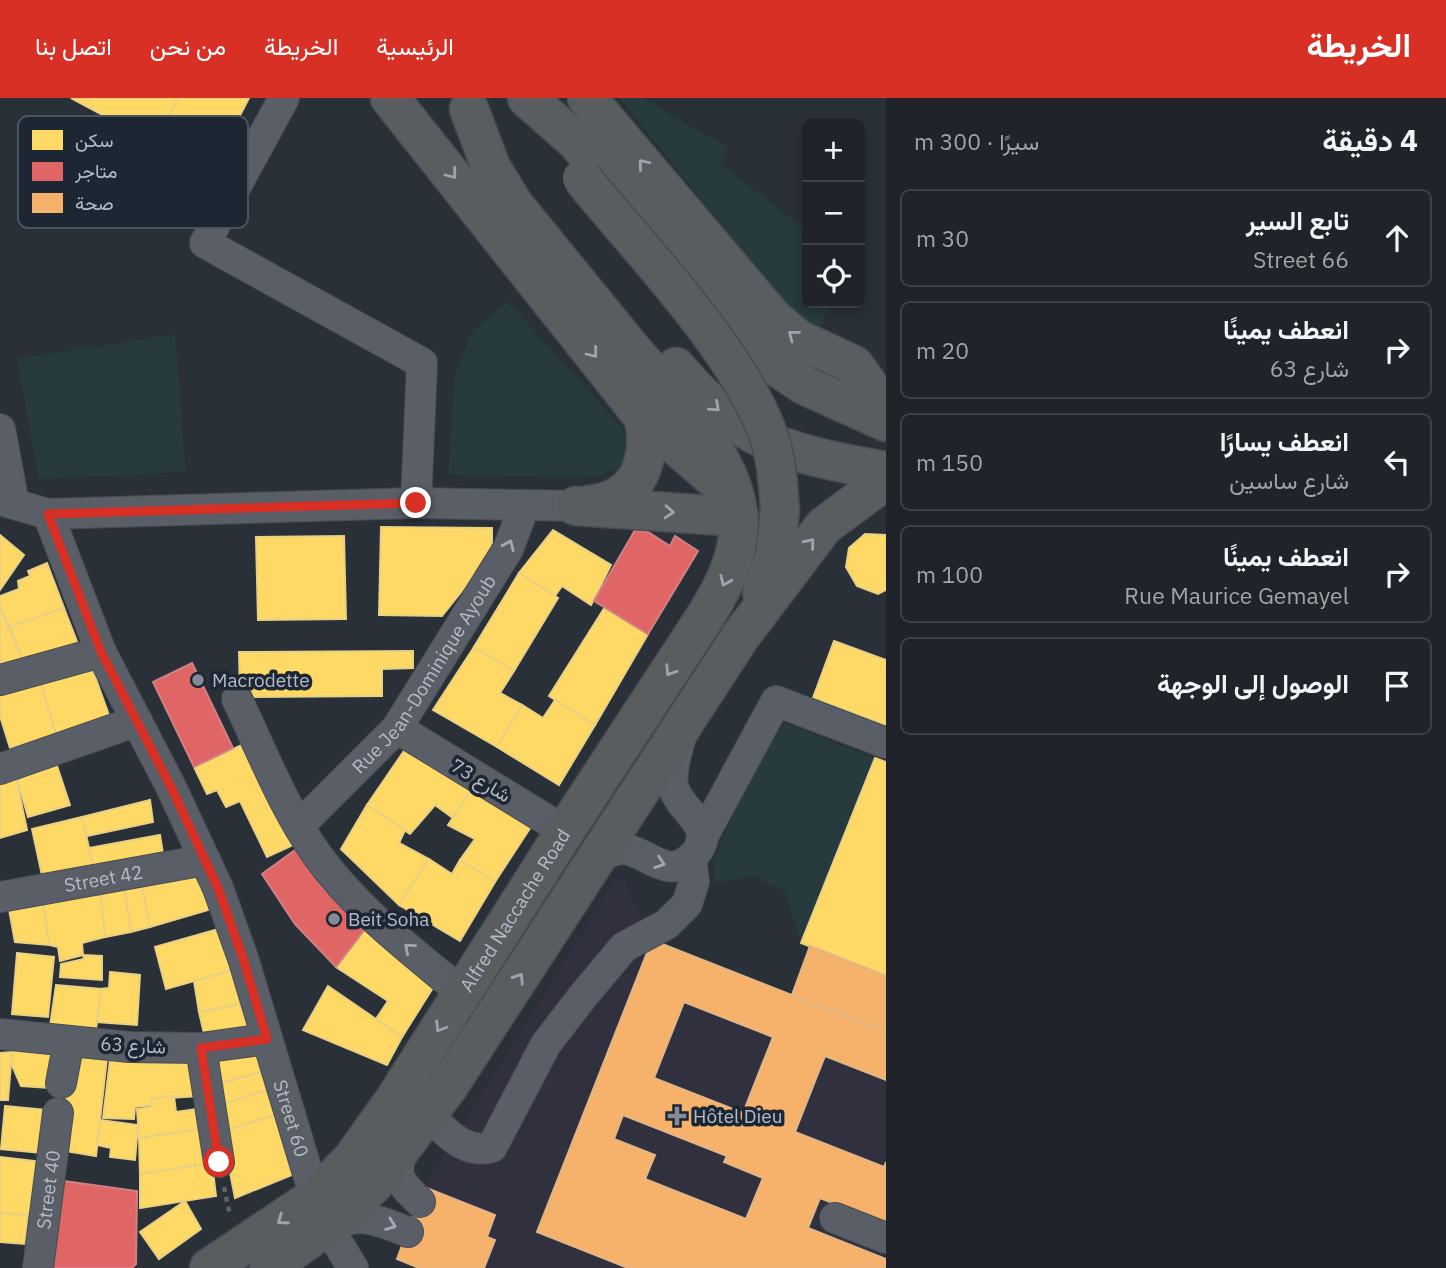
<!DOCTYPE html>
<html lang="ar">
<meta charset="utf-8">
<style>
:root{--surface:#20242a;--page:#282c32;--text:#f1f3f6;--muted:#a2a4a8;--line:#3d4147;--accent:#d93025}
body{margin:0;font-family:"IBM Plex Sans",Vazirmatn,sans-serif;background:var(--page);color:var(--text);direction:rtl}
.controls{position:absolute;right:21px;top:21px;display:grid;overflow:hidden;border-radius:10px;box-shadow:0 4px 10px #0003}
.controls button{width:63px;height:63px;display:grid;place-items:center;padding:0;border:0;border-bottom:2px solid var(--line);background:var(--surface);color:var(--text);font:35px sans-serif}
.stop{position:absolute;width:21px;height:21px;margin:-16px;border:5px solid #d93025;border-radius:50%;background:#fff}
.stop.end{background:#d93025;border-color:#fff;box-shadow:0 2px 7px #0008}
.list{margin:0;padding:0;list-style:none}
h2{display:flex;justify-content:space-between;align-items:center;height:91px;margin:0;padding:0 28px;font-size:30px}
h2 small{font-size:23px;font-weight:400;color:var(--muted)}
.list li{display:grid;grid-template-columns:46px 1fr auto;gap:21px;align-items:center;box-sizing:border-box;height:98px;margin:0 14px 14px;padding:0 14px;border:2px solid var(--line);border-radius:10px}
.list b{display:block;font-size:26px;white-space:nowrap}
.list p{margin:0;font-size:23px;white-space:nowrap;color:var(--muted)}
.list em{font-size:23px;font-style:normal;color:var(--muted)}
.icon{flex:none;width:38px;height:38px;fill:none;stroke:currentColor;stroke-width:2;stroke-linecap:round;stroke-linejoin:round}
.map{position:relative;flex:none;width:886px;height:1170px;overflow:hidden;direction:ltr}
header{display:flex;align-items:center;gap:42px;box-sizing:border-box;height:98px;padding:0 35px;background:var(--accent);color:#fff}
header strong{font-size:33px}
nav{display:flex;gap:38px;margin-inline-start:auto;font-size:24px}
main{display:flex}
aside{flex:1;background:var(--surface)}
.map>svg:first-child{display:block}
</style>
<header>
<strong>الخريطة</strong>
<nav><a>الرئيسية</a><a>الخريطة</a><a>من نحن</a><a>اتصل بنا</a></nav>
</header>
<main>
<aside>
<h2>4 دقيقة<small>سيرًا · 300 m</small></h2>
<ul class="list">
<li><svg class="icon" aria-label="ahead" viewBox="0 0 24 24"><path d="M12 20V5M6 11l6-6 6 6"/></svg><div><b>تابع السير</b><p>Street 66</p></div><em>30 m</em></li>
<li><svg class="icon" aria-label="right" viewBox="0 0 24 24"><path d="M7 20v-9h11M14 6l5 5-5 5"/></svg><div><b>انعطف يمينًا</b><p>شارع 63</p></div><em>20 m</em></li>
<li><svg class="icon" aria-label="left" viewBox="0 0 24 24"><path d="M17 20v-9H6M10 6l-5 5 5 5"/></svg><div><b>انعطف يسارًا</b><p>شارع ساسين</p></div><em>150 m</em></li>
<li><svg class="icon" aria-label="right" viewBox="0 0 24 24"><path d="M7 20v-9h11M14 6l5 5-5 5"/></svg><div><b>انعطف يمينًا</b><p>Rue Maurice Gemayel</p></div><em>100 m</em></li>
<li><svg class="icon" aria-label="arrive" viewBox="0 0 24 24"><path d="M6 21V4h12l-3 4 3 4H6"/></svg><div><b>الوصول إلى الوجهة</b></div></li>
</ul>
</aside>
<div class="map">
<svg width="886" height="1170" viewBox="0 0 886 1170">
<rect width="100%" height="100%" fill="#2a3038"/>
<polygon fill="#31303e" points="616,781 624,781 652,842 886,934 886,1170 484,1170 494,1142 487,1139 495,1117 424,1089"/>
<g fill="#273a3e">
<polygon points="620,0 641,0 728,50 719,65 807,133 807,205 830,205 818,233 796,221"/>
<polygon points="507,203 623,331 630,358 618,371 587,380 448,376 455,278 472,234"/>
<polygon points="175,236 186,374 39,381 17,261"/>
<polygon points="784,625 875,660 801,845 785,793 752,778 715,785 714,763 741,694"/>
</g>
<g fill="#ffd966" stroke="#e8d084" stroke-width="2">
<polygon points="71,0 178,0 155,45"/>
<polygon points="178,0 249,0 223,50 167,22"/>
<polygon points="381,429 492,430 492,455 442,518 379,517"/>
<polygon points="553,432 611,467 591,507 562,488 555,498 519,475"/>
<polygon points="865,436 886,437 886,492 878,496 857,488 846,469 849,450"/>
<polygon points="0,437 24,457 0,492"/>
<polygon points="344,438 346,521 258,522 256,439"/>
<polygon points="47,465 64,510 10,529 0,510 0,498 19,491 18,483 30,478 28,473"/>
<polygon points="519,475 558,500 514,573 474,549"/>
<polygon points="605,509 648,536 595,627 549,598"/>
<polygon points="0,510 23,563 0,569"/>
<polygon points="64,510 78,546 23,563 10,529"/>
<polygon points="834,543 886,562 886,627 813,600"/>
<polygon points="474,549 514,573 500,595 522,607 497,649 433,612"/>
<polygon points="413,553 413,570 382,571 382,598 240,599 239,554"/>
<polygon points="91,567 110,620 56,636 40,584"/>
<polygon points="40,584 56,636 10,650 0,618 0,597"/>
<polygon points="555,602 595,627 559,687 497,649 522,607 543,620"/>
<polygon points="410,644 475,686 453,720 435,707 410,736 367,707"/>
<polygon points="246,645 293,747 267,759 240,703 226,709 217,692 207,696 194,669"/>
<polygon points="875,660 886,664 886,878 801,845"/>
<polygon points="55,662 70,707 28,719 15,674"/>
<polygon points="15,674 27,732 0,740 0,679"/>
<polygon points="475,686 536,721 495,784 460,762 475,741 448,727"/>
<polygon points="150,702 153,724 87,738 82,719"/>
<polygon points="367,707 405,732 399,745 429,761 399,807 341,751"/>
<polygon points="82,719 94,772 43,782 32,731"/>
<polygon points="160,737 164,762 94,772 89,750"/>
<polygon points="429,761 452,776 460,762 495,784 460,843 399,807"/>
<polygon points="194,773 211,811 150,829 141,785"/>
<polygon points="141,785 150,829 131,834 124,788"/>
<polygon points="124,788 131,834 105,839 100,791"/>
<polygon points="100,791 105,839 82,845 83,857 60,863 58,849 49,847 43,801"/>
<polygon points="43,801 49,847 15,844 8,806"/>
<polygon points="222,830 236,871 166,891 155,849"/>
<polygon points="365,831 436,885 402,939 376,921 388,903 336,869"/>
<polygon points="17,855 54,859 48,919 12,916"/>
<polygon points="83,857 102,858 102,882 60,879 61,866 84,861"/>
<polygon points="236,871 248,905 199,914 194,883"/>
<polygon points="110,874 140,877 137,927 97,924 101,891 109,890"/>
<polygon points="56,887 101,891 96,932 50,928"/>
<polygon points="328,888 402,939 387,967 303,932"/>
<polygon points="248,905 254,931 205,940 199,914"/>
<polygon points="13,948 54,952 50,990 21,988 11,965"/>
<polygon points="12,954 8,1002 0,1002 0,955"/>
<polygon points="257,954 262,974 217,986 213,964"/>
<polygon points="72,956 107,960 96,1058 59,1052"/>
<polygon points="110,962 195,962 200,998 152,1001 152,1007 135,1009 134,1021 103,1020"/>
<polygon points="262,974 268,992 223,1006 217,986"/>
<polygon points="268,992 275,1017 227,1032 220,1007"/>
<polygon points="174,998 176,1014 204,1010 207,1030 139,1040 137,1011 151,1009 152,1001"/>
<polygon points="5,1008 46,1012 41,1055 1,1051"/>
<polygon points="275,1017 292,1077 235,1100 222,1034"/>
<polygon points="100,1022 138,1027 135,1062 110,1059 111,1050 97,1047"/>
<polygon points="207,1030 212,1065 140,1076 139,1040"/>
<polygon points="0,1059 42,1064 37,1118 0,1115"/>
<polygon points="212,1065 216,1098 140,1110 140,1076"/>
<polygon points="185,1103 201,1131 159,1161 140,1134"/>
<polygon points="0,1115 28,1117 25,1146 0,1144"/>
</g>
<g fill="#e06666" stroke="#d38084" stroke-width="2">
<polygon points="635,432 648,434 670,448 675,438 698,453 648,536 594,503"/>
<polygon points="192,565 233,650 194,669 153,584"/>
<polygon points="298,750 322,789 365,831 336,869 295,826 262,776"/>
<polygon points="57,1082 137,1093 136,1166 132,1170 47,1170"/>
</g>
<g fill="#f6b26b" stroke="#e2b587" stroke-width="2" fill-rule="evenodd">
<path d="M652,842L886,934V982L825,958L795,1034L884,1069L886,1064V1126L820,1100L808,1130L886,1161V1170H628L537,1134ZM684,904L773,939L743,1015L654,980ZM623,1017L727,1058L724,1064L763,1080L746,1121L645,1081L655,1057L614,1041Z"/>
<polygon points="810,848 886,878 886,934 792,897"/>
<polygon points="424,1089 495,1117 487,1139 495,1142 484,1170 419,1170 397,1161"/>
</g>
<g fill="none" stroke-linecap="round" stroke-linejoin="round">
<defs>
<g id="minor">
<polyline points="284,0 205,145 422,265 416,405"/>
<polyline points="0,331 14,406"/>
<polyline points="0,402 48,416 416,405 576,408"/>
<path id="s1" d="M48,416L101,554L171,689L218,790L243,860L315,1099"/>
<polyline points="0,582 101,554"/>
<path d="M237,601C262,653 284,711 318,758C356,811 411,852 461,894"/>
<polyline points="397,630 565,733"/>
<polyline points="0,671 137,623"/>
<path id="s2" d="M299,728L397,630L508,451L524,409"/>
<polyline points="701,742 776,603 886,645"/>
<path d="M597,761C604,757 614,751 622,751C647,752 666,783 691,760C722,732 681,714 674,691C669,676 677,654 681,638"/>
<path id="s3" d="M0,799L205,762"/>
<polyline points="0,936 130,949 201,950 267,941"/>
<polyline points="201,950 219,1064"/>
<polyline points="61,985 69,943"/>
<path d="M426,1016C446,1033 464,1057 492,1049L546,946L583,898L624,849L667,826L687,806L694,784L691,760"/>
<path d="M406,1045C393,1076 396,1081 420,1104"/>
<polyline points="835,1120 886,1140"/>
<path id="s4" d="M38,1170L58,1015"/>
<path d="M353,1170L327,1128C361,1114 375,1121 408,1134"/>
</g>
<g id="highway">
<polyline points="390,0 644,320 718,384"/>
<polyline points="527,0 576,43 761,258 804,287 886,324"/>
<polyline points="587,0 773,220 798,241 854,267 886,312"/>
<path d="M676,269C740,346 791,356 886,373"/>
<path d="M589,407C639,402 652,363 644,320"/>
<polyline points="576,408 739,419"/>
<polyline points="762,494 775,457 780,412"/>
<path id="s5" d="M209,1170L315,1099L353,1060L395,1001L565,733L707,516C725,486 742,453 738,416C731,351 669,296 629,248C591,201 552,154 514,107L491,69L469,11"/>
<polyline points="269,1170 327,1128 375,1085 448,989 740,539 824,428 878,388 886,375"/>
</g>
</defs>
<use href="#minor" stroke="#484c53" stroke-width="32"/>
<use href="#highway" stroke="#474c53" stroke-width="41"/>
<polyline stroke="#5d636a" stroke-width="4.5" stroke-dasharray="5 5" stroke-linecap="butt" points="224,1089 230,1118"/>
<use href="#minor" stroke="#5a5e66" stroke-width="30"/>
<use href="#highway" stroke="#5a5d60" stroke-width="38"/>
<defs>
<path id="highway-bridge" d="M582,80C640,151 740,254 769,339C777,363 778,387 780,412"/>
</defs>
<use href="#highway-bridge" stroke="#474c53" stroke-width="41" stroke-linecap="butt"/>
<use href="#highway-bridge" stroke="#5a5d60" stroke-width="38"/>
</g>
<defs><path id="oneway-chevron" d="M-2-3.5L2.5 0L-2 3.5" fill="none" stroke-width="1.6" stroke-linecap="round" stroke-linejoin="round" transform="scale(1.75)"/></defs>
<g stroke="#9ea4af">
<use href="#oneway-chevron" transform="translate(643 66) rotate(-130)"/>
<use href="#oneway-chevron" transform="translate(452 76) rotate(52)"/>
<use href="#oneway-chevron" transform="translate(793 237) rotate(-142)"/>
<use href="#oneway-chevron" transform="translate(593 255) rotate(52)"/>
<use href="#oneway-chevron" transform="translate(715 309) rotate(42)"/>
<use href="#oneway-chevron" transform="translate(669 414) rotate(4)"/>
<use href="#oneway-chevron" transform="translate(810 445) rotate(-51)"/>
<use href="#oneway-chevron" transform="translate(725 483) rotate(114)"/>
<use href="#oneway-chevron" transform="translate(670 573) rotate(123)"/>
<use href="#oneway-chevron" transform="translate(519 880) rotate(-57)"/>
<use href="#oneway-chevron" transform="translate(440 929) rotate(122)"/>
<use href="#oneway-chevron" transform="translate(282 1122) rotate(145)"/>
</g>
<g stroke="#a2a9b5">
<use href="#oneway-chevron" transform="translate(509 447) rotate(-66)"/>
<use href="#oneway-chevron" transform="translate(660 765) rotate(19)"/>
<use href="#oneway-chevron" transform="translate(409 850) rotate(-139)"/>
<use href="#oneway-chevron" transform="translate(391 1127) rotate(21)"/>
</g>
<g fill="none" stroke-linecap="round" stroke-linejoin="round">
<polyline stroke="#d93025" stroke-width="9" points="219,1064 201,950 267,941 243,860 218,790 171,689 101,554 48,416 416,405"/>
</g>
<g fill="#848b96" stroke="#1d2633" stroke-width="2.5">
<circle cx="198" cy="582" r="7"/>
<circle cx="334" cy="821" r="7"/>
<path d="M673.5 1007.5h7v7h7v7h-7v7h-7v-7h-7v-7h7z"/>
</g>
<g text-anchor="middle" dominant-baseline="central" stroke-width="7" stroke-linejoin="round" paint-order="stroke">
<g font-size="19" fill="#b4bcc9" stroke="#1d2633">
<text stroke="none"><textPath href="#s2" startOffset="198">Rue Jean-Dominique Ayoub</textPath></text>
<text transform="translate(481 682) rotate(31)">شارع 73</text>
<text stroke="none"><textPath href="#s3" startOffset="105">Street 42</textPath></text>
<text stroke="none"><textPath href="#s5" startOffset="478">Alfred Naccache Road</textPath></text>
<text transform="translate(133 947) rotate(3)">شارع 63</text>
<text stroke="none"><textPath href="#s1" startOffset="653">Street 60</textPath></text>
<text stroke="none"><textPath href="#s4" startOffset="79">Street 40</textPath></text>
</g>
<g font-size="19" fill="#b4bcc9" stroke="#1d2633" text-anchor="start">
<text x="212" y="582">Macrodette</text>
<text x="348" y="821">Beit Soha</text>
<text x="693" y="1018">Hôtel Dieu</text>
</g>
</g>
<rect x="18" y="18" width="230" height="112" rx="10" fill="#1d2633" stroke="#4a5360" stroke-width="2"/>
<rect x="32" y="32" width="31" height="20" fill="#ffd966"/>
<rect x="32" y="64" width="31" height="19" fill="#e06666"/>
<rect x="32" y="95" width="31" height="20" fill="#f6b26b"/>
<g font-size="19" fill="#b4bcc9">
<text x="75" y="49">سكن</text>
<text x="75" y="80">متاجر</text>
<text x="75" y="112">صحة</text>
</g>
</svg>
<div class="controls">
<button>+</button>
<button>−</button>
<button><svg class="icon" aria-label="locate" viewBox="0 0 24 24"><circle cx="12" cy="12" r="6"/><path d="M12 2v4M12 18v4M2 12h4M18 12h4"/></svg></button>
</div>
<div class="stop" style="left:219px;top:1064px"></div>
<div class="stop end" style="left:416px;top:405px"></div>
</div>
</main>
